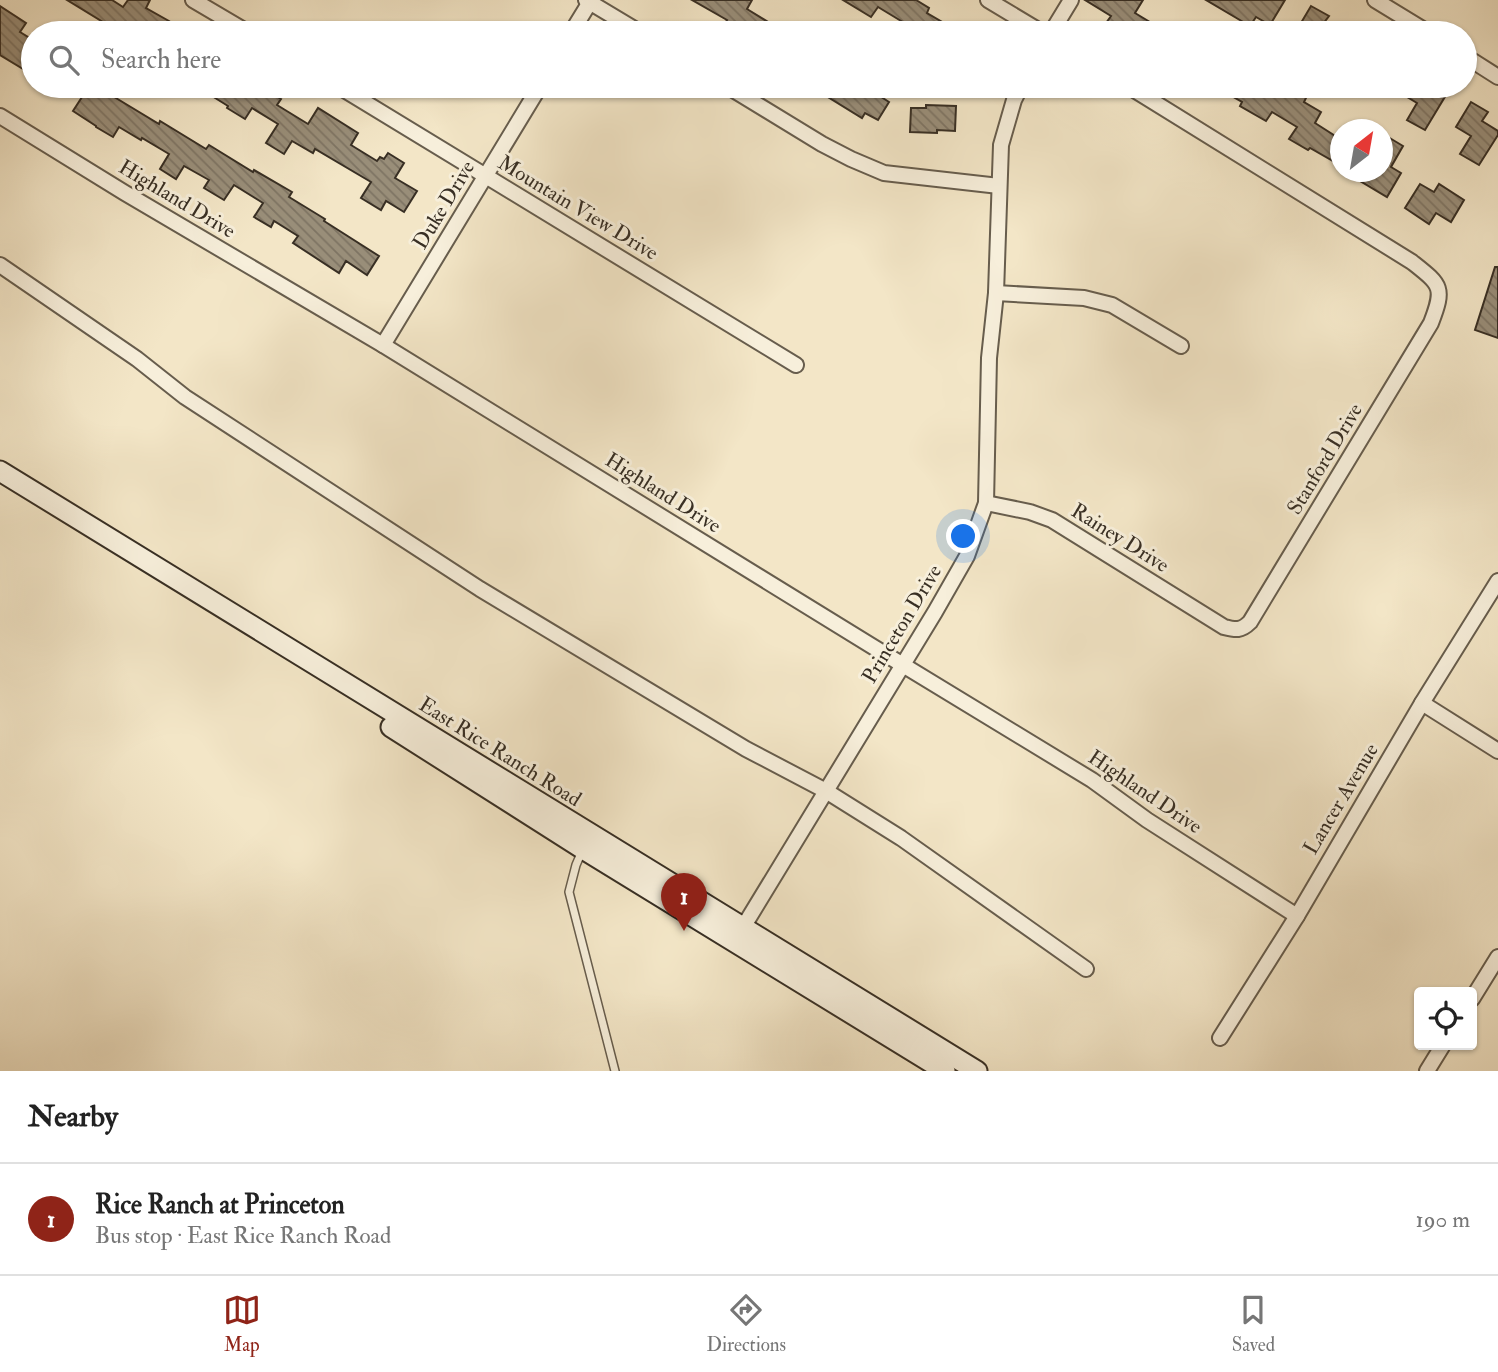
<!DOCTYPE html>
<meta charset="utf-8">
<style>
:root{--surface:#fff;--page:#f6f6f6;--text:#222;--muted:#767676;--line:#e0e0e0;--accent:#8f2418}
body{margin:0;font-family:"IM FELL Double Pica",serif;background:var(--page);color:var(--text)}
.controls{position:absolute;right:21px;bottom:21px;display:grid;overflow:hidden;border-radius:7px;box-shadow:0 2px 5px #0004}
.controls button{width:63px;height:63px;display:grid;place-items:center;padding:0;border:0;border-bottom:2px solid var(--line);background:var(--surface);color:var(--text);font:35px sans-serif}
.compass{position:absolute;left:1330px;top:119px;width:63px;height:63px;border-radius:50%;background:var(--surface);box-shadow:0 2px 5px #0004;rotate:31deg}
.you{position:absolute;left:964px;top:537px;width:24px;height:24px;margin:-18px;border:5px solid #fff;border-radius:50%;background:#1a73e8;box-shadow:0 0 0 10px #1a73e833}
.badge{display:grid;place-items:center;width:46px;height:46px;border-radius:50%;background:var(--accent);color:#fff;font-size:23px;font-weight:700}
.pin{position:absolute;translate:-50% -58px;filter:drop-shadow(0 2px 4px #0008)}
.pin::after{content:'';position:absolute;top:37px;width:24px;height:21px;background:inherit;clip-path:polygon(0 0,100% 0,50% 100%)}
.list{margin:0;padding:0;list-style:none}
h2{display:flex;justify-content:space-between;align-items:center;height:91px;margin:0;padding:0 28px;font-size:30px}
h2 small{font-size:23px;font-weight:400;color:var(--muted)}
.list li{display:grid;grid-template-columns:46px 1fr auto;gap:21px;align-items:center;box-sizing:border-box;height:112px;padding:0 28px;border-top:2px solid var(--line)}
.list b{display:block;font-size:26px;white-space:nowrap}
.list p{margin:0;font-size:23px;white-space:nowrap;color:var(--muted)}
.list em{font-size:23px;font-style:normal;color:var(--muted)}
.icon{flex:none;width:38px;height:38px;fill:none;stroke:currentColor;stroke-width:2;stroke-linecap:round;stroke-linejoin:round}
.map{position:relative;flex:none;width:1498px;height:1071px;overflow:hidden}
.search{position:absolute;background:var(--surface);box-shadow:0 2px 5px #0004;left:21px;right:21px;top:21px;height:77px;display:flex;align-items:center;gap:18px;box-sizing:border-box;padding:0 24px;border-radius:38px;color:var(--muted);font-size:26px}
.sheet{height:203px;background:var(--surface)}
nav{display:flex;justify-content:space-around;align-items:center;box-sizing:border-box;height:98px;border-top:2px solid var(--line);background:var(--surface);font-size:19px;color:var(--muted)}
nav a{display:grid;justify-items:center;gap:4px}
nav .on{color:var(--accent)}
.map>svg:first-child{display:block}
</style>
<div class="map">
<svg width="1498" height="1071" viewBox="0 0 1498 1071">
<defs>
<pattern id="building-back-hatch" width="6" height="6" patternUnits="userSpaceOnUse" patternTransform="scale(1.75)"><rect width="6" height="6" fill="#998e79"/><path d="M-1 5l2 2M0 0l6 6M5-1l2 2" fill="none" stroke="#7e7463"/></pattern>
</defs>
<rect width="100%" height="100%" fill="#f3e6c7"/>
<filter id="stains"><feTurbulence type="fractalNoise" baseFrequency=".00286" numOctaves="4"/><feColorMatrix values="0 0 0 0 .2 0 0 0 0 .09 0 0 0 0 .02 0 0 0 .5 -.17"/></filter>
<radialGradient id="worn" r=".72"><stop offset=".6" stop-color="#630" stop-opacity="0"/><stop offset="1" stop-color="#630" stop-opacity=".3"/></radialGradient>
<g fill="url(#building-back-hatch)" stroke="#382f24" stroke-width="2">
<polygon points="67,0 112,0 123,7 128,0 150,0 146,8 169,21 162,33 121,33"/>
<polygon points="692,0 752,0 747,9 786,33 719,33 727,20"/>
<polygon points="843,0 916,0 929,8 927,13 961,33 921,33 878,7 871,17"/>
<polygon points="1085,0 1143,0 1135,13 1168,33 1116,33 1104,26 1111,16"/>
<polygon points="1206,0 1285,0 1270,25 1256,17 1250,26"/>
<polygon points="0,6 26,23 20,32 33,40 33,75 0,55"/>
<polygon points="1311,6 1329,16 1323,24 1338,33 1295,33"/>
<polygon points="65,86 110,86 106,92 159,124 160,121 206,149 209,145 253,172 254,170 292,192 289,197 325,219 324,221 379,256 367,275 346,261 339,273 293,243 298,236 274,221 271,227 254,217 263,203 234,185 224,200 204,188 209,180 184,166 176,179 160,169 169,154 142,138 141,140 119,127 113,137 96,127 96,126 73,111 82,97"/>
<polygon points="196,86 258,86 281,99 277,105 308,124 318,108 358,133 351,145 377,161 380,157 384,159 388,153 404,163 395,178 417,191 404,212 386,201 381,210 361,198 371,182 315,149 313,153 292,141 284,154 266,143 278,124 252,108 245,119 227,108 228,106"/>
<polygon points="810,86 864,86 889,102 878,120 865,113 862,118"/>
<polygon points="1214,86 1285,86 1306,98 1304,102 1321,112 1315,123 1340,139 1340,165 1310,148 1308,150 1289,139 1297,127 1272,112 1266,121 1240,106 1242,102"/>
<polygon points="1407,86 1430,86 1446,95 1425,130 1407,120 1417,103 1402,94"/>
<polygon points="1471,102 1488,112 1482,121 1498,131 1498,135 1479,165 1460,154 1471,136 1456,127"/>
<polygon points="926,105 956,106 955,131 937,130 937,133 910,132 911,108 926,108"/>
<polygon points="1388,137 1403,146 1391,167 1401,173 1387,197 1345,172 1382,172 1382,146"/>
<polygon points="1420,184 1434,192 1439,184 1464,200 1451,222 1436,213 1429,224 1405,208"/>
<polygon points="1495,267 1498,267 1498,338 1475,330"/>
</g>
<g fill="none" stroke-linecap="round" stroke-linejoin="round">
<defs>
<polyline id="lane" points="582,851 576,865 569,892 615,1071"/>
<g id="street">
<polyline points="193,0 249,33"/>
<polyline points="586,0 641,33"/>
<polyline points="988,0 1043,33"/>
<polyline points="1375,0 1429,33"/>
<polyline points="571,33 590,2"/>
<polyline points="1051,33 1071,0"/>
<polyline points="1465,56 1498,77"/>
<polyline points="338,86 796,365"/>
<polyline points="727,86 822,144 851,159 884,173 999,186"/>
<polyline points="0,116 125,193 383,345 875,648 1092,780 1147,820 1297,916"/>
<polyline points="0,265 137,359 185,397 480,589 746,749 826,791 901,838 1086,969"/>
<polyline points="996,293 1084,298 1112,305 1181,346"/>
<polyline points="383,345 540,86"/>
<path d="M986,503L1030,512L1052,520L1224,627C1236,630 1241,631 1250,622L1431,323C1445,287 1441,285 1412,262L1128,86"/>
<polyline points="1422,703 1498,751"/>
<polyline points="739,934 935,612 967,556 986,503 989,358 996,293 1001,145 1014,100 1021,86"/>
<polyline points="1472,999 1498,957"/>
<polyline points="1220,1038 1297,916 1422,703 1498,581"/>
<polyline points="1427,1071 1443,1045"/>
</g>
<g id="secondary">
<polyline points="0,471 977,1071"/>
<polyline points="391,727 583,849 945,1071"/>
</g>
</defs>
<use href="#lane" stroke="#675d4d" stroke-width="10"/>
<use href="#street" stroke="#675d4d" stroke-width="18"/>
<use href="#secondary" stroke="#382f24" stroke-width="23"/>
<use href="#lane" stroke="#f7efdb" stroke-width="7"/>
<use href="#street" stroke="#f7efdb" stroke-width="14"/>
<use href="#secondary" stroke="#f7efdb" stroke-width="19"/>
</g>
<g text-anchor="middle" dominant-baseline="central" stroke-width="6" stroke-linejoin="round" paint-order="stroke">
<g font-size="21" fill="#382f24" stroke="#f7efdb">
<text transform="translate(177 199) rotate(31)">Highland Drive</text>
<text transform="translate(444 205) rotate(-59)">Duke Drive</text>
<text transform="translate(578 208) rotate(31)">Mountain View Drive</text>
<text transform="translate(1325 459) rotate(-59)">Stanford Drive</text>
<text transform="translate(663 493) rotate(32)">Highland Drive</text>
<text transform="translate(1120 538) rotate(32)">Rainey Drive</text>
<text transform="translate(902 624) rotate(-59)">Princeton Drive</text>
<text transform="translate(500 752) rotate(32)">East Rice Ranch Road</text>
<text transform="translate(1145 792) rotate(34)">Highland Drive</text>
<text transform="translate(1341 799) rotate(-59)">Lancer Avenue</text>
</g>
</g>
<rect width="100%" height="100%" filter="url(#stains)"/>
<rect width="100%" height="100%" fill="url(#worn)"/>
</svg>
<div class="controls">
<button><svg class="icon" aria-label="locate" viewBox="0 0 24 24"><circle cx="12" cy="12" r="6"/><path d="M12 2v4M12 18v4M2 12h4M18 12h4"/></svg></button>
</div>
<svg class="compass" viewBox="-18 -18 36 36"><path d="M0-13l5 13h-10z" fill="#e53935"/><path d="M0 13l5-13h-10z" fill="#767676"/></svg>
<div class="you"></div>
<div class="pin badge" style="left:684px;top:931px">1</div>
<div class="search"><svg class="icon" aria-label="search" viewBox="0 0 24 24"><circle cx="10" cy="10" r="6"/><path d="M15 15l6 6"/></svg>Search here</div>
</div>
<section class="sheet">
<h2>Nearby<small></small></h2>
<ul class="list">
<li><span class="badge">1</span><div><b>Rice Ranch at Princeton</b><p>Bus stop · East Rice Ranch Road</p></div><em>190 m</em></li>
</ul>
</section>
<nav>
<a class="on"><svg class="icon" aria-label="map" viewBox="0 0 24 24"><path d="M3 6l6-2 6 2 6-2v14l-6 2-6-2-6 2zM9 4v14M15 6v14"/></svg>Map</a>
<a><svg class="icon" aria-label="directions" viewBox="0 0 24 24"><path d="M12 3l9 9-9 9-9-9zM9 14v-3h6M13 9l2 2-2 2"/></svg>Directions</a>
<a><svg class="icon" aria-label="saved" viewBox="0 0 24 24"><path d="M7 4h10v16l-5-4-5 4z"/></svg>Saved</a>
</nav>
